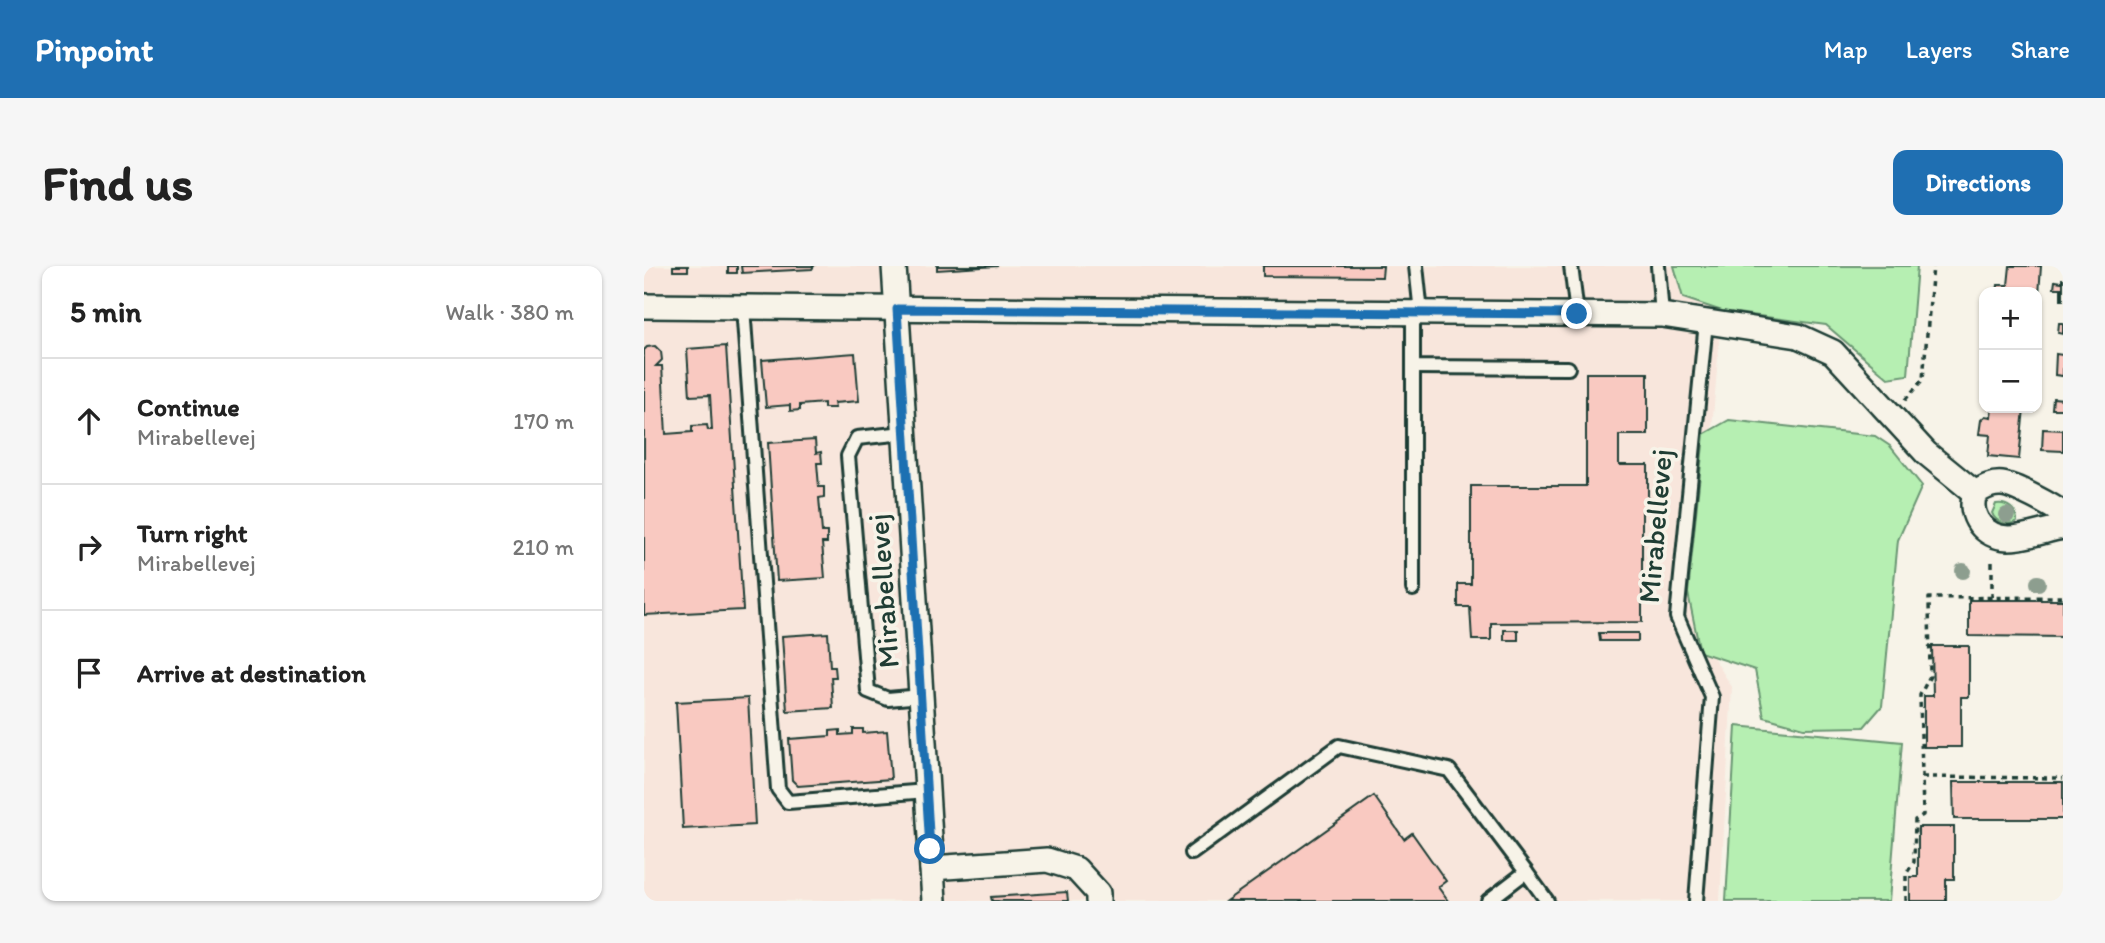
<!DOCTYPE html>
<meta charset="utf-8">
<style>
:root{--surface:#fff;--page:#f6f6f6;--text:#222;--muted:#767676;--line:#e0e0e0;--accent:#1f6fb2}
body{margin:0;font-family:Itim,sans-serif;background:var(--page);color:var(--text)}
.controls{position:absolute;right:21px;top:21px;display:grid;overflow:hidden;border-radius:14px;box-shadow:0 2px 5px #0004}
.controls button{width:63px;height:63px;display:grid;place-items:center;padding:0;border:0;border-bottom:2px solid var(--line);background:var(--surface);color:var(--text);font:35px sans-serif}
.stop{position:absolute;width:21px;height:21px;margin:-16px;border:5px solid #1f6fb2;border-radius:50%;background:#fff}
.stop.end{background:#1f6fb2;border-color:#fff;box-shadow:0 2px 7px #0008}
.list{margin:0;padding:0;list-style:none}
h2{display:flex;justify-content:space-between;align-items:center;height:91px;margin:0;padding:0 28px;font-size:30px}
h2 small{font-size:23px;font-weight:400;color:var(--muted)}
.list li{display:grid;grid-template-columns:46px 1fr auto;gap:21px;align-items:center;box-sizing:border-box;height:126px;padding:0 28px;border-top:2px solid var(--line)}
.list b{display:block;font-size:26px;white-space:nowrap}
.list p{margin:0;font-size:23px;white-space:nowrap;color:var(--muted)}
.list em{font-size:23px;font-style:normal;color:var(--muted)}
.icon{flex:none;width:38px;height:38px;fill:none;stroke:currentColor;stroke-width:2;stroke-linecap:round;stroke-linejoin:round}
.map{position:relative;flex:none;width:1419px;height:635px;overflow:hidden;border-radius:14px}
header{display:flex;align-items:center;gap:42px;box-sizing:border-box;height:98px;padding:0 35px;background:var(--accent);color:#fff}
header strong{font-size:33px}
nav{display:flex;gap:38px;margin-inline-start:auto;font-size:24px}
.intro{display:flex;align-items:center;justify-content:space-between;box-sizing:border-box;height:168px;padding:0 42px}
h1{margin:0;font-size:49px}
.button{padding:18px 32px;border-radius:14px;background:var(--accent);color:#fff;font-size:24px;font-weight:700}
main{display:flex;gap:42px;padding:0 42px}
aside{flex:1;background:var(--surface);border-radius:14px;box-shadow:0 2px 5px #0004}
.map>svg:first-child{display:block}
</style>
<header>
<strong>Pinpoint</strong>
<nav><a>Map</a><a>Layers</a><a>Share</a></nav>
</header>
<div class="intro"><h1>Find us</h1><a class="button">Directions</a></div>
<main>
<aside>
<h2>5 min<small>Walk · 380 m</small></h2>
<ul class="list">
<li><svg class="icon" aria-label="ahead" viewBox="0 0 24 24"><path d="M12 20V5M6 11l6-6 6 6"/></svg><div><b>Continue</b><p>Mirabellevej</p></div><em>170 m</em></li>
<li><svg class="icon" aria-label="right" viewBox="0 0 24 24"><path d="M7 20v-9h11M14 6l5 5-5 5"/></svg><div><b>Turn right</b><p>Mirabellevej</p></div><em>210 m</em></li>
<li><svg class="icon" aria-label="arrive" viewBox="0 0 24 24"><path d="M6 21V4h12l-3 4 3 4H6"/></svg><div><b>Arrive at destination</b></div></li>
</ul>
</aside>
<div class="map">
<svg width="1419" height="635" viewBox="0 0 1419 635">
<rect width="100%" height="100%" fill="#f7f3e8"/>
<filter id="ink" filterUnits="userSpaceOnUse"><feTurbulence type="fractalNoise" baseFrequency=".0143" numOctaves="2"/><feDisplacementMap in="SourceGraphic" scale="14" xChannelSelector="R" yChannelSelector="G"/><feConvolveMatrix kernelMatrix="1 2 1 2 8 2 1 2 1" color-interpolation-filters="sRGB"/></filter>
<g filter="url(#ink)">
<polygon fill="#f8e6dc" points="0,0 1030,0 1040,32 1078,45 1051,362 1088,421 1076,635 0,635"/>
<g fill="#b6efb2" stroke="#6a9673" stroke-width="2">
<polygon points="1030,0 1273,0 1264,109 1244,112 1182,59 1078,45 1039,32"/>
<polygon points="1085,154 1231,170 1246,180 1278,220 1254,274 1238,440 1220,461 1160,462 1120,451 1111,404 1056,386 1044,327 1060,168"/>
<path d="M1352,238C1363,236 1373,244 1373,255C1364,261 1351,256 1348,247Z"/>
<polygon points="1092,460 1258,476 1245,635 1082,635"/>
</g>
<g fill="#f9c9c1" stroke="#1f3d34" stroke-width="2">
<rect x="29" y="0" width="15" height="5"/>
<rect x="84" y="0" width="9" height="7"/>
<polygon points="97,0 170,0 168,3 98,7"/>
<polygon points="293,0 354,0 293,4"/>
<polygon points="619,0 739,0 738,11 619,10"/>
<polygon points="1366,0 1397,0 1394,43 1393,26 1353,26 1354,19 1364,19"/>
<polygon points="1418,13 1419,13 1419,34 1417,34 1417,22 1410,22 1411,15 1418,16"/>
<polygon points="1415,57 1419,57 1419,68 1414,67"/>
<polygon points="11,80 17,86 18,94 12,100 18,100 22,168 48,166 48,160 63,159 64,164 68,164 66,129 46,130 43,83 82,80 99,344 0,349 0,84 3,81"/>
<polygon points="211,87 215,135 190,137 191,142 180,142 180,137 156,139 156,144 146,145 146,139 122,141 118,94"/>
<polygon points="1412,88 1419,89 1419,110 1411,109"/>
<polygon points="942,107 1004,107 1004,169 975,169 975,199 1004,199 1004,245 998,245 998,356 847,357 847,374 828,374 826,341 814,341 814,318 827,318 827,220 942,220"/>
<polygon points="1409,132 1419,133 1419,143 1408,143"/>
<polygon points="1348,142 1380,142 1375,193 1344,190 1346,169 1335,168 1337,154 1341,150 1347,151"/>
<polygon points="1399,163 1419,164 1419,185 1398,184"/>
<polygon points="171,174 172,187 177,186 178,197 173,197 175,221 180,221 180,231 175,232 178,266 183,266 183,277 178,277 181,312 133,315 124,177"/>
<polygon points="1325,334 1419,334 1419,371 1325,370"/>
<rect x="860" y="364" width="14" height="10"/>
<polygon points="184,367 186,401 191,401 192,411 187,411 189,442 143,445 138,370"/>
<polygon points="955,367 994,367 994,375 956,375"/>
<polygon points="1288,380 1325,380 1325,431 1317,431 1317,481 1280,481 1280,430 1289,430"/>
<polygon points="104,432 111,559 39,563 32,436"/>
<polygon points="209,463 219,463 219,467 243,465 247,513 154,520 148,514 145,473 186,470 186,465 196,464 196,469 209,468"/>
<polygon points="1309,516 1419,516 1419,553 1310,553"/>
<polygon points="730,530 760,573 768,567 802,615 794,621 804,635 582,635"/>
<polygon points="1274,561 1310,561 1310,613 1302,613 1302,635 1266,635 1266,611 1274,611"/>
<polygon points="423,626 424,635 348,635 347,631"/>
</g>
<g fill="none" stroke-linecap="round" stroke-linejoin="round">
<defs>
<g id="service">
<polyline points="772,0 777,47"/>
<polyline points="927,0 933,48"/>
<polyline points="1014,0 1018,49"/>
<polyline points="99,41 134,523 144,536 283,525"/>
<polyline points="769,47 769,101 924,102"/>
<polyline points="769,101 769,323"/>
<polyline points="260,167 213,172 204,190 224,425 244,433 277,430"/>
<polyline points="548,587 695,480 805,504 882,606"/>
<polyline points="844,635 882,606 903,635"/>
<polyline points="1052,635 1068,431 1033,351 1062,56"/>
</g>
<g id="minor">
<polyline points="250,0 290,635"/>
<polyline points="0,40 1018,49 1154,70 1189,86 1282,187 1331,227"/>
<path d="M1419,248C1409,240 1370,219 1358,218C1347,217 1340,222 1331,227C1323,250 1340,271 1364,272C1382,272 1402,264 1419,261"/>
<polyline points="288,602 403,594 432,603 454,627 454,635"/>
</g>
</defs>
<use href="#service" stroke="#1f3d34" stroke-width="18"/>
<use href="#minor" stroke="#1f3d34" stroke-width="28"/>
<g stroke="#1f3d34" stroke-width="3.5" stroke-dasharray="5 5" stroke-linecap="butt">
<polyline points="1261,134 1279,113 1289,0"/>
<polyline points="1348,331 1348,291"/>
<polyline points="1278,511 1419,512"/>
<polyline points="1262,635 1262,608 1270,596 1271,554 1279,549 1276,429 1286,410 1285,332 1419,331"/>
</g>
<use href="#service" stroke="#f7f3e8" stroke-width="12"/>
<use href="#minor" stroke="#f7f3e8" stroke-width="23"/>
</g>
<g fill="#8d9e8f">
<circle cx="1363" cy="249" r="8"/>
<circle cx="1319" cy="305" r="8"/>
<circle cx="1394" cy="317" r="8"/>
</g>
</g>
<g fill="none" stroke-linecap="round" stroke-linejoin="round" filter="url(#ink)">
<polyline stroke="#1f6fb2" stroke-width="9" points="286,583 253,43 933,48"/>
</g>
<g text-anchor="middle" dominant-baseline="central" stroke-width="7" stroke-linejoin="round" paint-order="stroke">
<g font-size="30" fill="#1f3d34" stroke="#f7f3e8">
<text transform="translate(1011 260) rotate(-85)">Mirabellevej</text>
<text transform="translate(239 325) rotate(-94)">Mirabellevej</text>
</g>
</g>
</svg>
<div class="controls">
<button>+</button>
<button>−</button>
</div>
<div class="stop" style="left:286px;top:583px"></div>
<div class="stop end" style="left:933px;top:48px"></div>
</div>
</main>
